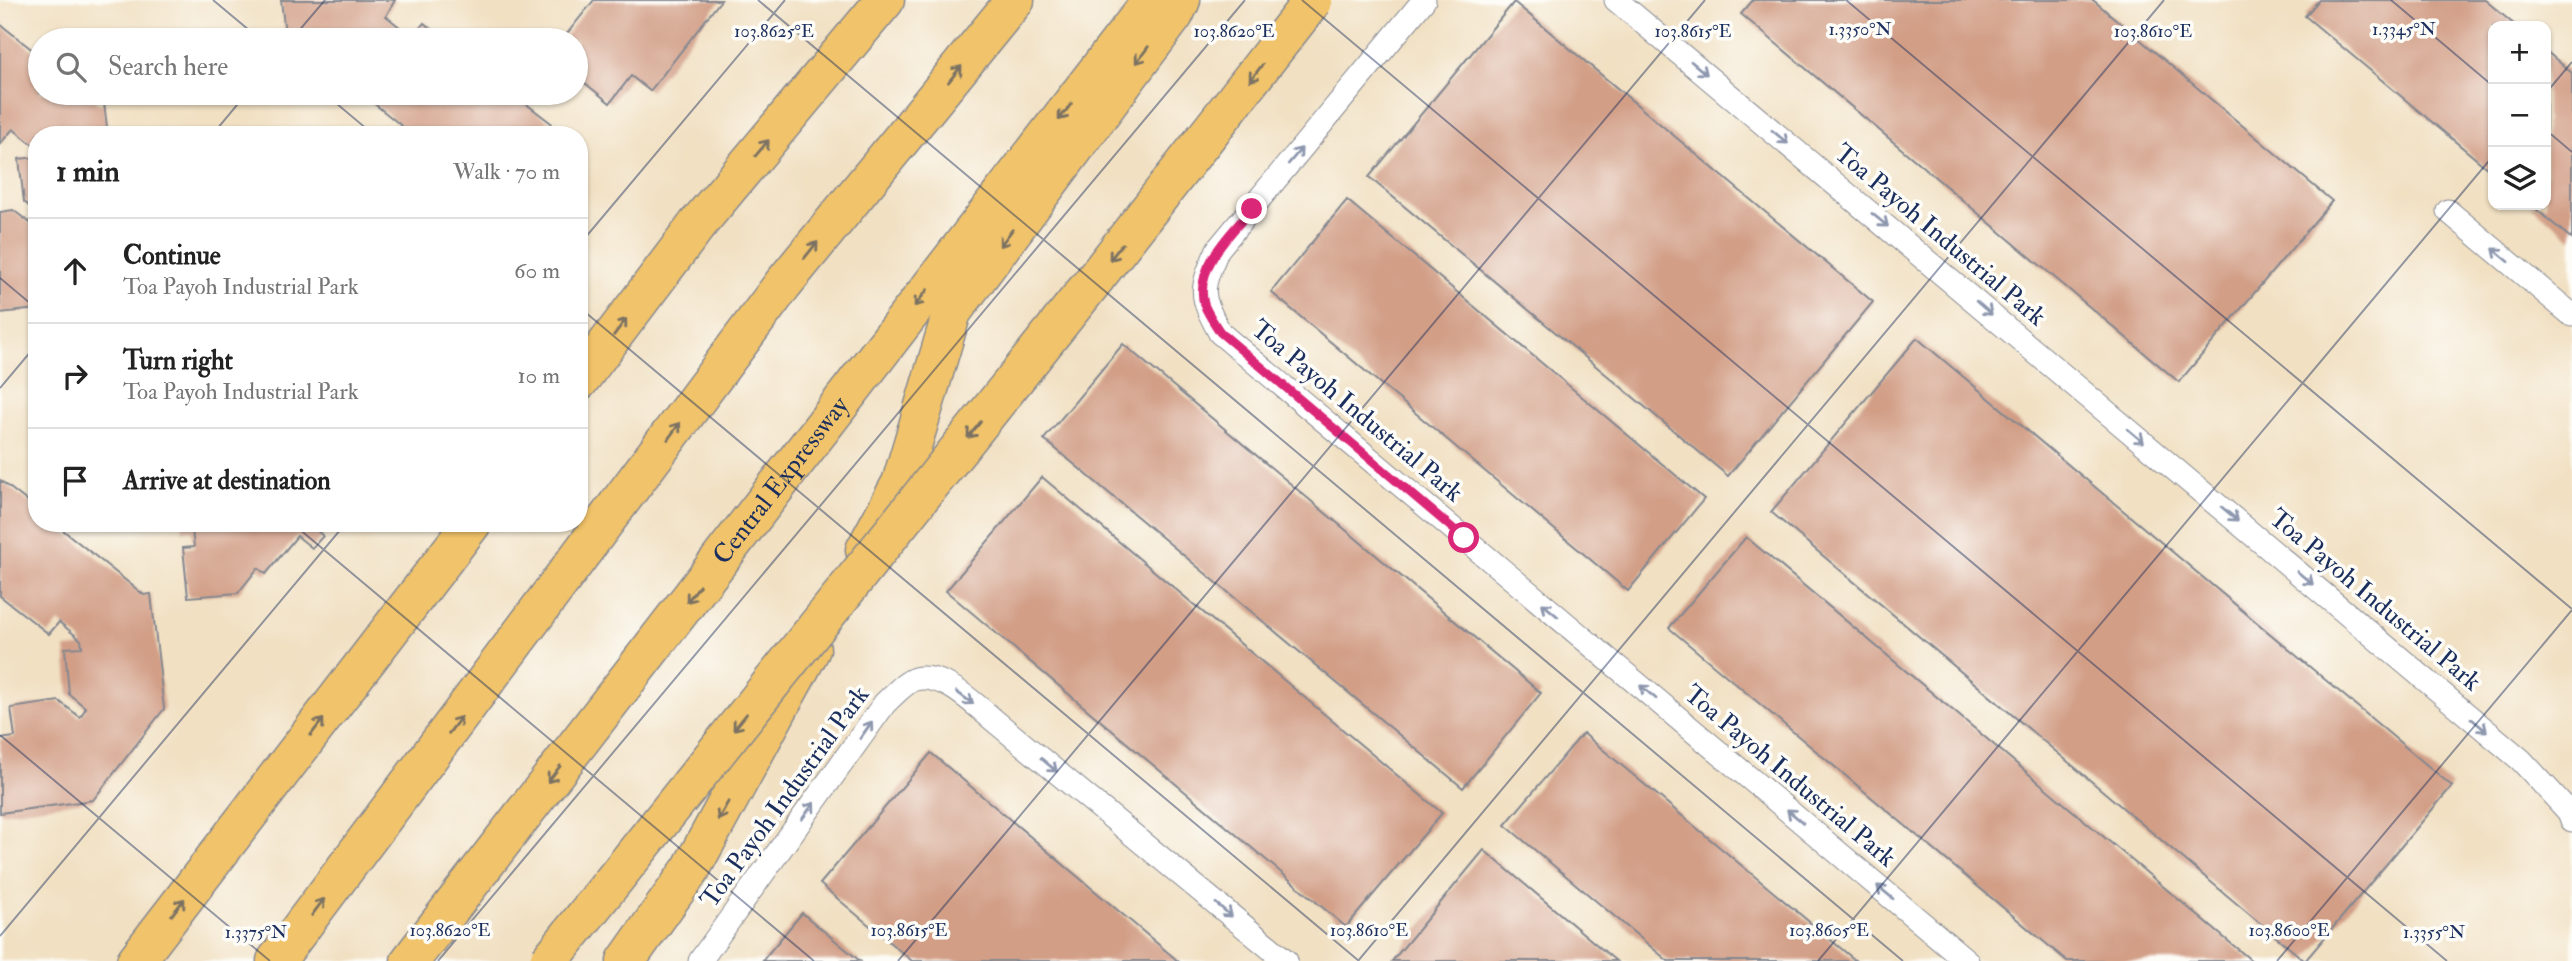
<!DOCTYPE html>
<meta charset="utf-8">
<style>
:root{--surface:#fff;--page:#f6f6f6;--text:#222;--muted:#767676;--line:#e0e0e0}
body{margin:0;font-family:"IM FELL Double Pica",serif;background:var(--page);color:var(--text)}
.controls{position:absolute;right:21px;top:21px;display:grid;overflow:hidden;border-radius:14px;box-shadow:0 2px 5px #0004}
.controls button{width:63px;height:63px;display:grid;place-items:center;padding:0;border:0;border-bottom:2px solid var(--line);background:var(--surface);color:var(--text);font:35px sans-serif}
.stop{position:absolute;width:21px;height:21px;margin:-16px;border:5px solid #db2777;border-radius:50%;background:#fff}
.stop.end{background:#db2777;border-color:#fff;box-shadow:0 2px 7px #0008}
.list{margin:0;padding:0;list-style:none}
h2{display:flex;justify-content:space-between;align-items:center;height:91px;margin:0;padding:0 28px;font-size:30px}
h2 small{font-size:23px;font-weight:400;color:var(--muted)}
.list li{display:grid;grid-template-columns:46px 1fr auto;gap:21px;align-items:center;box-sizing:border-box;height:105px;padding:0 28px;border-top:2px solid var(--line)}
.list b{display:block;font-size:26px;white-space:nowrap}
.list p{margin:0;font-size:23px;white-space:nowrap;color:var(--muted)}
.list em{font-size:23px;font-style:normal;color:var(--muted)}
.icon{flex:none;width:38px;height:38px;fill:none;stroke:currentColor;stroke-width:2;stroke-linecap:round;stroke-linejoin:round}
.map{position:relative;flex:none;width:2572px;height:961px;overflow:hidden}
.search{position:absolute;background:var(--surface);box-shadow:0 2px 5px #0004;left:28px;top:28px;width:560px;height:77px;display:flex;align-items:center;gap:18px;box-sizing:border-box;padding:0 24px;border-radius:38px;color:var(--muted);font-size:26px}
.panel{position:absolute;background:var(--surface);box-shadow:0 2px 5px #0004;left:28px;top:126px;width:560px;height:406px;border-radius:28px}
.map>svg:first-child{display:block}
</style>
<div class="map">
<svg width="2572" height="961" viewBox="0 0 2572 961">
<rect width="100%" height="100%" fill="#fdfcf7"/>
<filter id="ink" filterUnits="userSpaceOnUse"><feTurbulence type="fractalNoise" baseFrequency=".0143" numOctaves="2"/><feDisplacementMap in="SourceGraphic" scale="14" xChannelSelector="R" yChannelSelector="G"/><feConvolveMatrix kernelMatrix="1 2 1 2 8 2 1 2 1" color-interpolation-filters="sRGB"/></filter>
<filter id="wash" filterUnits="userSpaceOnUse"><feTurbulence type="fractalNoise" baseFrequency=".00686" numOctaves="4" result="noise"/><feDisplacementMap in="SourceGraphic" scale="28" xChannelSelector="R" yChannelSelector="G"/><feGaussianBlur stdDeviation="1.57" result="paint"/><feColorMatrix in="noise" values="0 0 0 0 0 0 0 0 0 0 0 0 0 0 0 0 0 1.4 0 .05"/><feComposite in="paint" operator="in"/></filter>
<g filter="url(#wash)">
<rect width="100%" height="100%" fill="#f1e0c2"/>
<g id="blocks">
<g fill="#d29e86">
<polygon points="281,0 395,0 386,16 412,37 424,23 445,40 294,40 285,33"/>
<polygon points="594,0 721,0 650,91 631,76 610,103 576,76 576,40 562,40"/>
<polygon points="1753,0 2093,0 2332,201 2179,382 1741,14"/>
<polygon points="2319,0 2485,0 2516,26 2493,26 2493,173 2305,16"/>
<polygon points="1514,2 1873,302 1728,476 1369,177"/>
<polygon points="0,24 40,56 40,93 86,93 99,104 104,103 108,135 37,135 37,148 13,129 0,144"/>
<polygon points="2546,51 2572,73 2572,239 2531,205 2546,205"/>
<polygon points="361,93 512,93 551,123 542,135 413,135"/>
<polygon points="37,157 37,212 24,202 19,159"/>
<polygon points="1347,200 1704,499 1628,591 1271,292"/>
<polygon points="13,210 37,228 37,309 0,313 0,212"/>
<polygon points="1917,338 2452,786 2305,961 1771,512"/>
<polygon points="1123,344 1541,693 1463,788 1044,439"/>
<polygon points="1042,477 1442,813 1346,927 946,591"/>
<polygon points="0,480 37,509 37,523 54,523 144,595 151,594 164,709 93,800 0,813 0,739 15,737 11,708 59,701 80,717 86,708 69,694 65,648 82,647 81,640 59,622 49,634 0,596"/>
<polygon points="182,523 308,523 323,536 312,548 297,536 266,574 258,568 238,593 188,597 183,548 194,547 192,530 183,531"/>
<polygon points="1746,537 2252,961 2067,961 1669,628"/>
<polygon points="1583,733 1856,961 1668,961 1505,825"/>
<polygon points="931,753 1178,961 912,961 820,884"/>
<polygon points="1484,850 1616,961 1392,961"/>
<polygon points="802,913 860,961 762,961"/>
</g>
</g>
</g>
<g filter="url(#ink)">
<use href="#blocks" fill-opacity="0" stroke="#868890" stroke-width="2"/>
<g fill="none" stroke-linecap="round" stroke-linejoin="round">
<defs>
<g id="lane">
<path d="M1424,0L1218,249C1200,290 1199,294 1220,333L1967,961"/>
<polyline points="1616,0 2521,760 2569,812 2572,820"/>
<polyline points="2448,211 2572,315"/>
<path d="M700,961L885,703C893,696 905,682 915,679C944,672 975,705 996,722L1286,961"/>
</g>
<g id="highway">
<polyline points="579,381 697,225 885,0"/>
<polyline points="865,550 901,483 952,312 1174,15 1181,0"/>
<polyline points="136,961 472,523"/>
<polyline points="276,961 783,284 1015,0"/>
<path id="s1" d="M410,961L1152,0"/>
<polyline points="626,961 691,869 811,649"/>
</g>
</defs>
<use href="#lane" stroke="#868890" stroke-width="25"/>
<use href="#highway" stroke="#868890" stroke-width="41"/>
<use href="#lane" stroke="#fff" stroke-width="23"/>
<use href="#highway" stroke="#f1c36a" stroke-width="38"/>
<defs>
<polyline id="highway-bridge" points="549,961 1091,284 1313,0"/>
</defs>
<use href="#highway-bridge" stroke="#868890" stroke-width="41" stroke-linecap="butt"/>
<use href="#highway-bridge" stroke="#f1c36a" stroke-width="38"/>
</g>
<defs><path id="oneway-shaft" d="M-6 0H5M1.5-3L5.5 0L1.5 3" fill="none" stroke-width="1.6" stroke-linecap="round" stroke-linejoin="round" transform="scale(1.75)"/></defs>
<g stroke="#7b7263">
<use href="#oneway-shaft" transform="translate(1142 55) rotate(127)"/>
<use href="#oneway-shaft" transform="translate(1256 73) rotate(128)"/>
<use href="#oneway-shaft" transform="translate(955 74) rotate(-51)"/>
<use href="#oneway-shaft" transform="translate(1065 112) rotate(128)"/>
<use href="#oneway-shaft" transform="translate(762 148) rotate(-50)"/>
<use href="#oneway-shaft" transform="translate(1006 238) rotate(127)"/>
<use href="#oneway-shaft" transform="translate(811 250) rotate(-51)"/>
<use href="#oneway-shaft" transform="translate(1116 252) rotate(128)"/>
<use href="#oneway-shaft" transform="translate(921 298) rotate(128)"/>
<use href="#oneway-shaft" transform="translate(620 327) rotate(-53)"/>
<use href="#oneway-shaft" transform="translate(974 430) rotate(129)"/>
<use href="#oneway-shaft" transform="translate(674 431) rotate(-54)"/>
<use href="#oneway-shaft" transform="translate(693 594) rotate(128)"/>
<use href="#oneway-shaft" transform="translate(740 722) rotate(129)"/>
<use href="#oneway-shaft" transform="translate(455 725) rotate(-53)"/>
<use href="#oneway-shaft" transform="translate(317 727) rotate(-52)"/>
<use href="#oneway-shaft" transform="translate(554 774) rotate(128)"/>
<use href="#oneway-shaft" transform="translate(723 811) rotate(119)"/>
<use href="#oneway-shaft" transform="translate(178 907) rotate(-52)"/>
<use href="#oneway-shaft" transform="translate(318 907) rotate(-53)"/>
</g>
<g stroke="#8d97ae">
<use href="#oneway-shaft" transform="translate(1699 68) rotate(40)"/>
<use href="#oneway-shaft" transform="translate(1780 137) rotate(40)"/>
<use href="#oneway-shaft" transform="translate(1295 156) rotate(-50)"/>
<use href="#oneway-shaft" transform="translate(1880 220) rotate(39)"/>
<use href="#oneway-shaft" transform="translate(2501 255) rotate(-140)"/>
<use href="#oneway-shaft" transform="translate(1984 308) rotate(41)"/>
<use href="#oneway-shaft" transform="translate(2136 436) rotate(40)"/>
<use href="#oneway-shaft" transform="translate(2230 514) rotate(40)"/>
<use href="#oneway-shaft" transform="translate(2305 578) rotate(40)"/>
<use href="#oneway-shaft" transform="translate(1550 610) rotate(-140)"/>
<use href="#oneway-shaft" transform="translate(1648 692) rotate(-140)"/>
<use href="#oneway-shaft" transform="translate(965 698) rotate(36)"/>
<use href="#oneway-shaft" transform="translate(2479 725) rotate(40)"/>
<use href="#oneway-shaft" transform="translate(866 730) rotate(-55)"/>
<use href="#oneway-shaft" transform="translate(1049 765) rotate(40)"/>
<use href="#oneway-shaft" transform="translate(808 811) rotate(-54)"/>
<use href="#oneway-shaft" transform="translate(1795 816) rotate(-140)"/>
<use href="#oneway-shaft" transform="translate(1885 892) rotate(-140)"/>
<use href="#oneway-shaft" transform="translate(1224 910) rotate(40)"/>
</g>
</g>
<g fill="none" stroke-linecap="round" stroke-linejoin="round" filter="url(#ink)">
<path stroke="#db2777" stroke-width="9" d="M1252,209C1231,233 1194,268 1204,304C1207,313 1215,324 1220,332L1464,538"/>
</g>
<path fill="none" stroke="#1b2f5e" stroke-width="2" stroke-opacity="0.45" d="M213,0L261,40M758,0L1903,961M1302,0L2447,961M1846,0L2572,609M2391,0L2493,86M291,40L325,0M324,93L374,135M2546,93L2572,62M2546,130L2572,152M212,135L247,93M579,245L785,0M0,278L37,309M579,307L1359,961M0,388L37,344M292,523L814,961M0,735L270,961M0,936L346,523M438,961L1245,0M898,961L1705,0M1358,961L2164,0M1818,961L2493,156M2277,961L2572,610"/>
<g text-anchor="middle" dominant-baseline="central" stroke-width="7" stroke-linejoin="round" paint-order="stroke">
<g font-size="26" fill="#1b2f5e" stroke="#fdfcf7">
<text transform="translate(1940 235) rotate(40)">Toa Payoh Industrial Park</text>
<text transform="translate(1357 411) rotate(40)">Toa Payoh Industrial Park</text>
<text stroke="none"><textPath href="#s1" startOffset="607">Central Expressway</textPath></text>
<text transform="translate(2375 600) rotate(40)">Toa Payoh Industrial Park</text>
<text transform="translate(1790 776) rotate(40)">Toa Payoh Industrial Park</text>
<text transform="translate(785 797) rotate(-54)">Toa Payoh Industrial Park</text>
</g>
</g>
<g font-size="18" text-anchor="middle" fill="#1b2f5e" stroke="#fdfcf7" stroke-width="7" stroke-linejoin="round" paint-order="stroke">
<text x="2404" y="35">1.3345°N</text>
<text x="1860" y="35">1.3350°N</text>
<text x="774" y="37">103.8625°E</text>
<text x="1234" y="37">103.8620°E</text>
<text x="1693" y="37">103.8615°E</text>
<text x="2153" y="37">103.8610°E</text>
<text x="450" y="936">103.8620°E</text>
<text x="909" y="936">103.8615°E</text>
<text x="1369" y="936">103.8610°E</text>
<text x="1829" y="936">103.8605°E</text>
<text x="2289" y="936">103.8600°E</text>
<text x="256" y="938">1.3375°N</text>
<text x="2434" y="938">1.3355°N</text>
</g>
</svg>
<div class="controls">
<button>+</button>
<button>−</button>
<button><svg class="icon" aria-label="layers" viewBox="0 0 24 24"><path d="M12 4l9 5-9 5-9-5zM3 14l9 5 9-5"/></svg></button>
</div>
<div class="stop" style="left:1464px;top:538px"></div>
<div class="stop end" style="left:1252px;top:209px"></div>
<div class="search"><svg class="icon" aria-label="search" viewBox="0 0 24 24"><circle cx="10" cy="10" r="6"/><path d="M15 15l6 6"/></svg>Search here</div>
<section class="panel">
<h2>1 min<small>Walk · 70 m</small></h2>
<ul class="list">
<li><svg class="icon" aria-label="ahead" viewBox="0 0 24 24"><path d="M12 20V5M6 11l6-6 6 6"/></svg><div><b>Continue</b><p>Toa Payoh Industrial Park</p></div><em>60 m</em></li>
<li><svg class="icon" aria-label="right" viewBox="0 0 24 24"><path d="M7 20v-9h11M14 6l5 5-5 5"/></svg><div><b>Turn right</b><p>Toa Payoh Industrial Park</p></div><em>10 m</em></li>
<li><svg class="icon" aria-label="arrive" viewBox="0 0 24 24"><path d="M6 21V4h12l-3 4 3 4H6"/></svg><div><b>Arrive at destination</b></div></li>
</ul>
</section>
</div>
